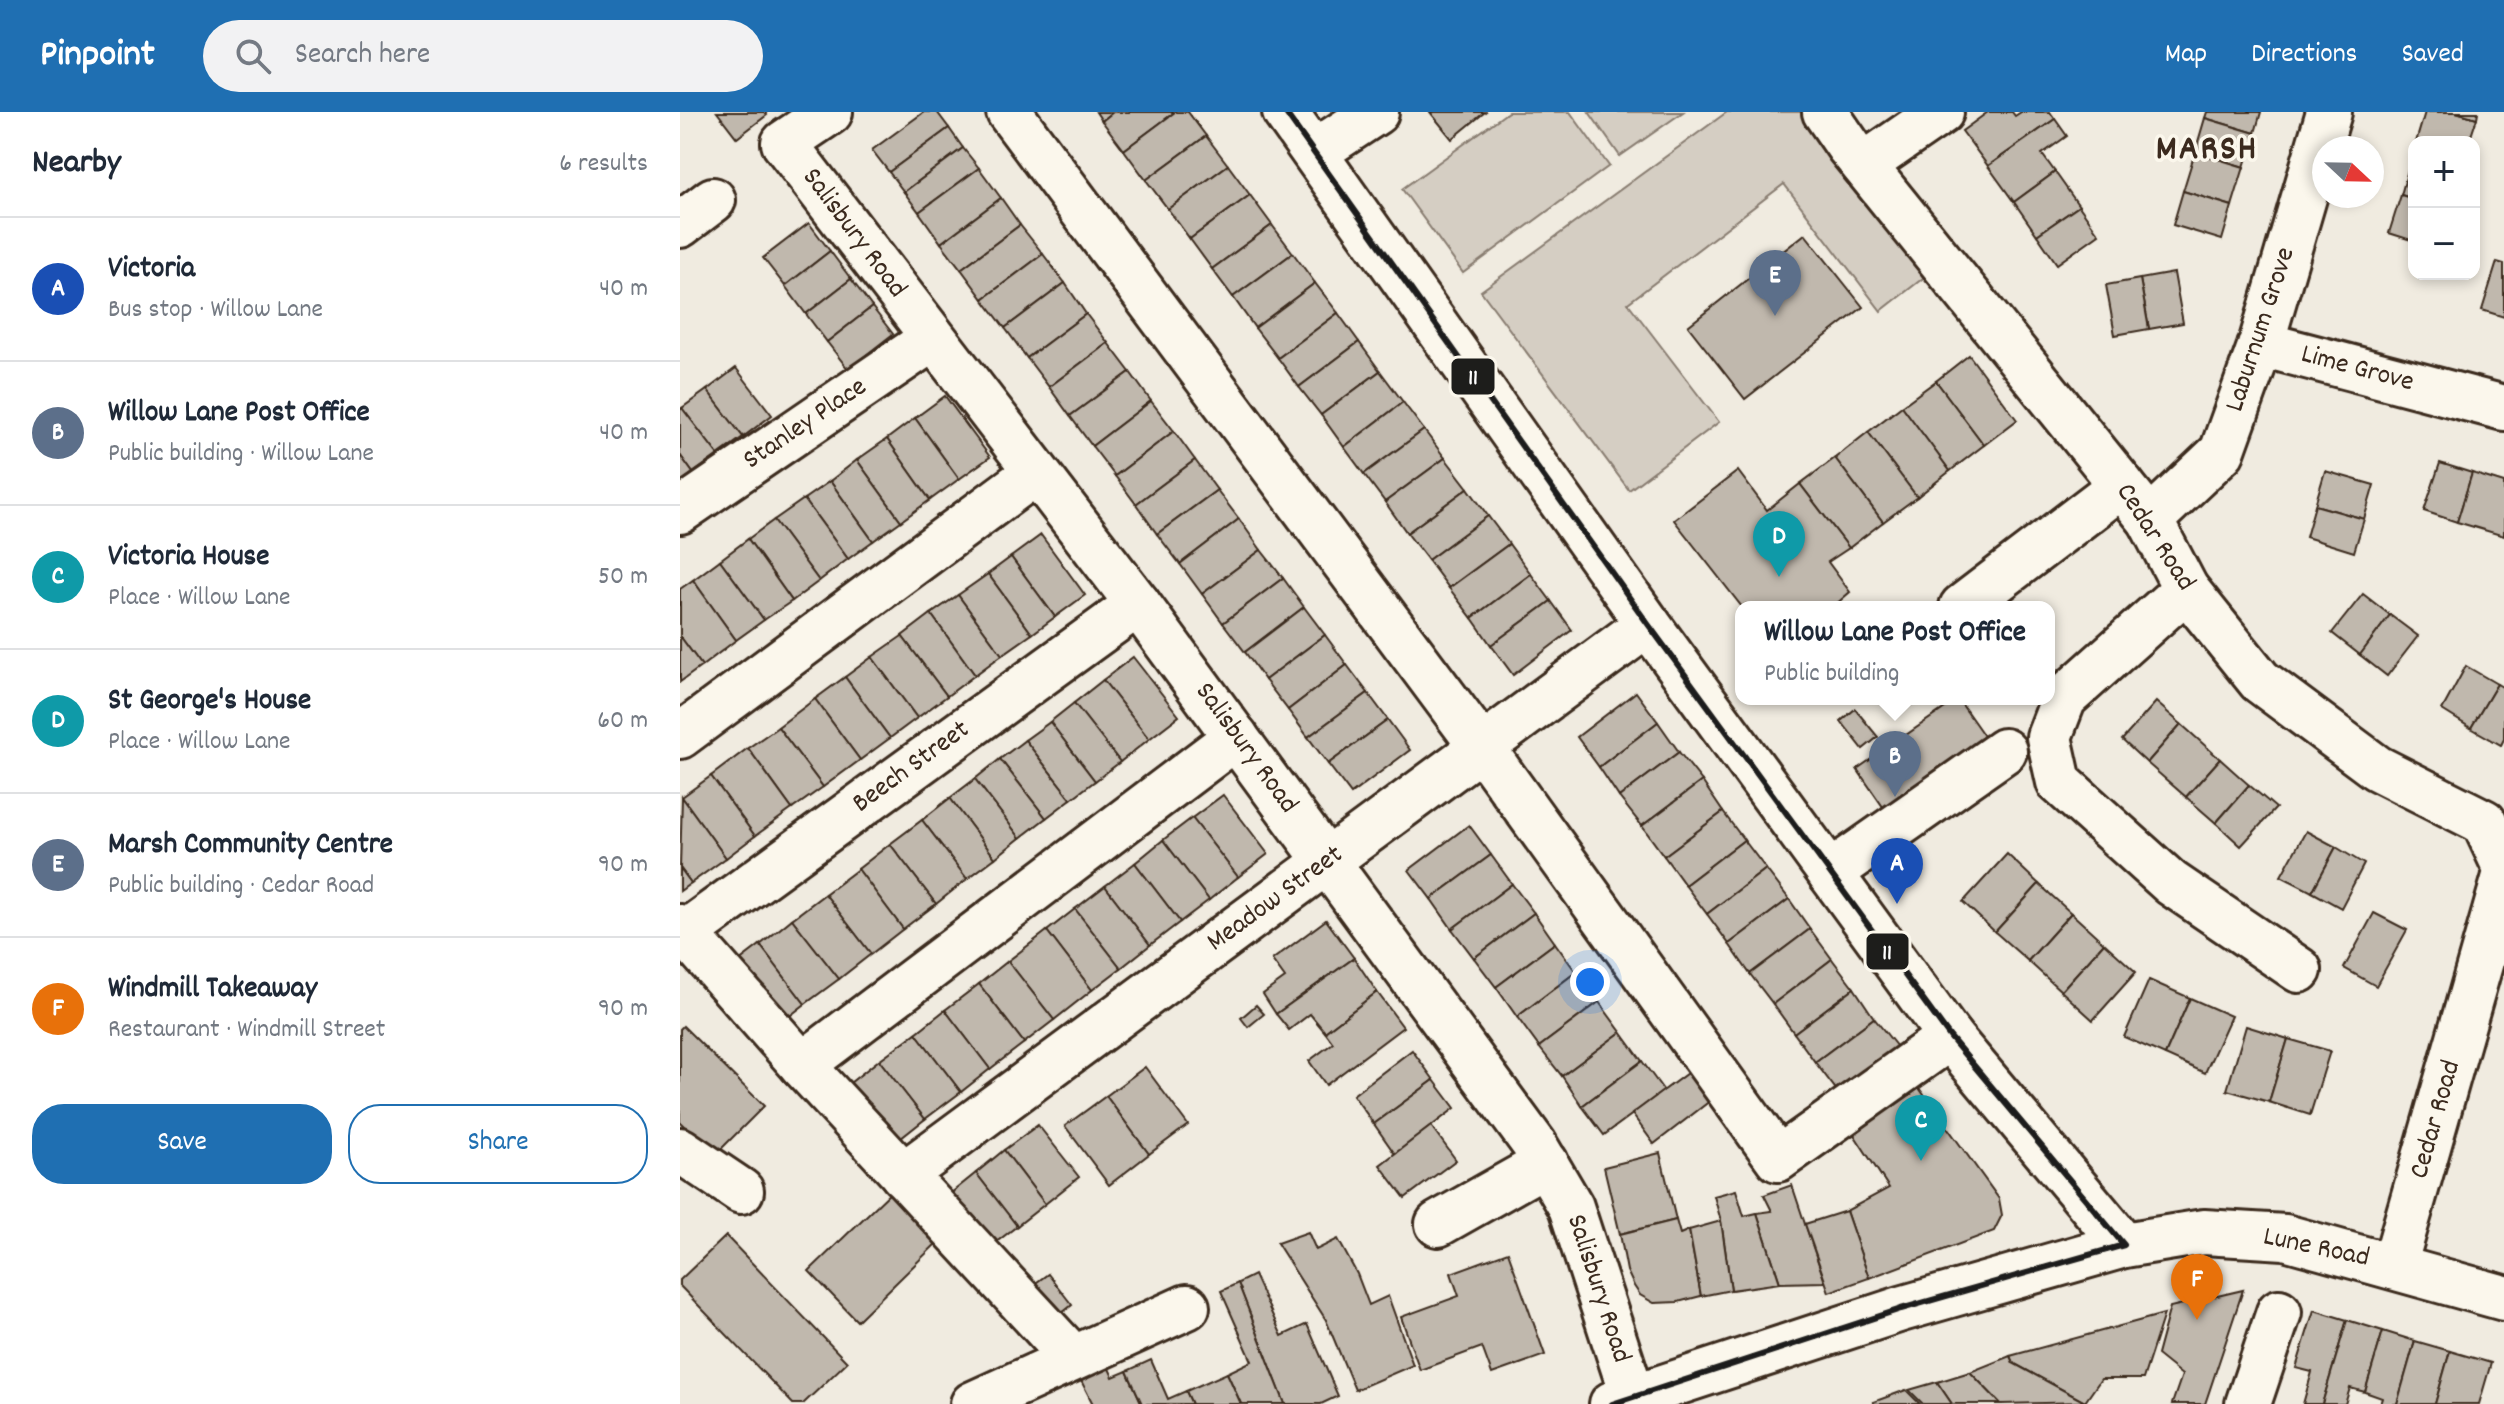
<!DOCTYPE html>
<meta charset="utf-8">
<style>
:root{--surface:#fff;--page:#f2f2f3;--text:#1f2937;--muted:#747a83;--line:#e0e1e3;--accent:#1f6fb2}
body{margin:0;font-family:Dekko,sans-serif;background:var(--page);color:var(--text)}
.controls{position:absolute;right:24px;top:24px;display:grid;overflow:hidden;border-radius:16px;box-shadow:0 4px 12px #0003}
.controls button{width:72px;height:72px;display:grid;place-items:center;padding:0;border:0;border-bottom:2px solid var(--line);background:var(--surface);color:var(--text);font:40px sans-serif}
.compass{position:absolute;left:1632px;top:24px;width:72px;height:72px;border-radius:50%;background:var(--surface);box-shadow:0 4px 12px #0003;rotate:112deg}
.you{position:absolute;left:910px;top:870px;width:28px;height:28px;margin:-20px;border:6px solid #fff;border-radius:50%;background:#1a73e8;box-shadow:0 0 0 12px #1a73e833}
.badge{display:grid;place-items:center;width:52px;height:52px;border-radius:50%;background:var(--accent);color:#fff;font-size:26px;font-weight:700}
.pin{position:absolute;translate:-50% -66px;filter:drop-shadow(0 2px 4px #0008)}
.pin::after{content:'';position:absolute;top:42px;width:28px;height:24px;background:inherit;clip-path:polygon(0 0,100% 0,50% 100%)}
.popup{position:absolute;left:1055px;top:489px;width:320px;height:104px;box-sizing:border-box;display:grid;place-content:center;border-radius:16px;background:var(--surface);filter:drop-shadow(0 2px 6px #0005);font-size:26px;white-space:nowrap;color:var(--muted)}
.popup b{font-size:30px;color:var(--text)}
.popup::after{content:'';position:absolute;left:50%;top:100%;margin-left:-16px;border:16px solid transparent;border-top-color:var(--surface)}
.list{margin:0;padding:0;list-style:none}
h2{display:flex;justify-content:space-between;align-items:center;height:104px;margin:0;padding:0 32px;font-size:34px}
h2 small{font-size:26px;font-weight:400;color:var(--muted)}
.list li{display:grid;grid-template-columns:52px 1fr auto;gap:24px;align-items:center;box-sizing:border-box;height:144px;padding:0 32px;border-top:2px solid var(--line)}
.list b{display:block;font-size:30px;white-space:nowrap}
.list p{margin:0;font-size:26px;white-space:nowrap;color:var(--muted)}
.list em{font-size:26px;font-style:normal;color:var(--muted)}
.actions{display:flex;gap:16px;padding:24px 32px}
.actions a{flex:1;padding:18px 0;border:2px solid var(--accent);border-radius:32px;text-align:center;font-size:28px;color:var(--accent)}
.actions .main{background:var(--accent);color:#fff}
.icon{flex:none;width:44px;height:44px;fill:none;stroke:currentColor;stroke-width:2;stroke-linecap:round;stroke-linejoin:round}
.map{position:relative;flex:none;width:1824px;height:1292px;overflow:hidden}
header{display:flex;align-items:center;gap:48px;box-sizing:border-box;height:112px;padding:0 40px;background:var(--accent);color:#fff}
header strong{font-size:38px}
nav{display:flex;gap:44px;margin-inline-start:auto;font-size:28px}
.search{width:560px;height:72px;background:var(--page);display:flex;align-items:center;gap:20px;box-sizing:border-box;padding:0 28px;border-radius:44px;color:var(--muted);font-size:30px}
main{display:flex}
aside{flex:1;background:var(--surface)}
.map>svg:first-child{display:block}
</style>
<header>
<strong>Pinpoint</strong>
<div class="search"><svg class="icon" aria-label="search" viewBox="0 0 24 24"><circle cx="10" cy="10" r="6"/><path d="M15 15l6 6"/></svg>Search here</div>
<nav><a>Map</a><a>Directions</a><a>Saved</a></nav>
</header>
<main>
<aside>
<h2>Nearby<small>6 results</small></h2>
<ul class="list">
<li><span class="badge" style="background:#1a4fb4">A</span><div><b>Victoria</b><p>Bus stop · Willow Lane</p></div><em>40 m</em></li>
<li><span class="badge" style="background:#5c6f8a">B</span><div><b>Willow Lane Post Office</b><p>Public building · Willow Lane</p></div><em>40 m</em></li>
<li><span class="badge" style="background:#0f9aa8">C</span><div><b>Victoria House</b><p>Place · Willow Lane</p></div><em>50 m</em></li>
<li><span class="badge" style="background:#0f9aa8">D</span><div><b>St George's House</b><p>Place · Willow Lane</p></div><em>60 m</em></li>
<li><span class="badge" style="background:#5c6f8a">E</span><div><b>Marsh Community Centre</b><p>Public building · Cedar Road</p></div><em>90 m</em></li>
<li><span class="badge" style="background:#e8710a">F</span><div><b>Windmill Takeaway</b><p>Restaurant · Windmill Street</p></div><em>90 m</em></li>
</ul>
<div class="actions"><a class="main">Save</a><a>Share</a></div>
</aside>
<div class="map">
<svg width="1824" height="1292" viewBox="0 0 1824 1292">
<rect width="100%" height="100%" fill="#f0ebe0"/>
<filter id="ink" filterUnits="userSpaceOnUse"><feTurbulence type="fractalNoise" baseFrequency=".0125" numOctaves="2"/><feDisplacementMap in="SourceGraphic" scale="16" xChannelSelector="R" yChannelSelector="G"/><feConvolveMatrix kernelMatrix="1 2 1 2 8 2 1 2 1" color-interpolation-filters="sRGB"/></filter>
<g filter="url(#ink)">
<g fill="#d5cec3" stroke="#887c70" stroke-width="2">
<polygon points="828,0 890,0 929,54 783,161 722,77"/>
<polygon points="909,0 1003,0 940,44"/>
<polygon points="1047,0 1128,0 1247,163 1201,199 1104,72 948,191 1039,310 949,378 801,179"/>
</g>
<g fill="#c0b8ad" stroke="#3b2a1e" stroke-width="2">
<polygon points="37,0 85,0 87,3 57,26"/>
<polygon points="244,0 257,0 269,16 209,60 192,38"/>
<polygon points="416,0 433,0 422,9"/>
<polygon points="433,0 495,0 444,38 422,9"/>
<polygon points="495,0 508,0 526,24 466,68 444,38"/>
<polygon points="750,0 805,0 772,27"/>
<polygon points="1308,0 1332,0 1335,4 1341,0 1370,0 1375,7 1308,54 1282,19"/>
<polygon points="1527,0 1581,0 1575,21 1525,6"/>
<polygon points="1745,0 1776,0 1797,6 1789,30 1736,30"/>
<polygon points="1776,0 1798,0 1797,6"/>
<polygon points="1525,6 1575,21 1564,55 1515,40"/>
<polygon points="1375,7 1387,24 1362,42 1375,60 1334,90 1308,54"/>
<polygon points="269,16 283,36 224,80 209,60"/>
<polygon points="526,24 548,53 488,97 466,68"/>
<polygon points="283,36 299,56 239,100 224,80"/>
<polygon points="1515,40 1564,55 1552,94 1503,79"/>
<polygon points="1733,40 1734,41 1734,87 1721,83"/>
<polygon points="548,53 570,83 510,127 488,97"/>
<polygon points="299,56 321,86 261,131 239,100"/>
<polygon points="1375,60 1399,94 1357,123 1334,90"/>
<polygon points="1503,79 1552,94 1542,128 1493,113"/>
<polygon points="570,83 592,113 532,157 510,127"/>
<polygon points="1721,83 1734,87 1734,129 1709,121"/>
<polygon points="321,86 340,113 281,157 261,131"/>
<polygon points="1399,94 1419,122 1377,152 1357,123"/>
<polygon points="129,111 150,139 105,174 83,146"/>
<polygon points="340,113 363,142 303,187 281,157"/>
<polygon points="592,113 613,141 553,185 532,157"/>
<polygon points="1125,122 1183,195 1065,287 1008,214"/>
<polygon points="150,139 171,167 126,202 105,174"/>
<polygon points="613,141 635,171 575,216 553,185"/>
<polygon points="363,142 385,171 325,216 303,187"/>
<polygon points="1817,150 1824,152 1824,205 1802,198"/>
<polygon points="1494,161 1503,211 1469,217 1460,167"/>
<polygon points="171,167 192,195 147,230 126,202"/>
<polygon points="1460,167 1469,217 1435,223 1426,173"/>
<polygon points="385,171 406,202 347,246 325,216"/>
<polygon points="635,171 658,201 598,246 575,216"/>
<polygon points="192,195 213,222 168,257 147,230"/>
<polygon points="658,201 679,230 619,275 598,246"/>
<polygon points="406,202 428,231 369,275 347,246"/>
<polygon points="679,230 700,259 641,303 619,275"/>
<polygon points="428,231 450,260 390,304 369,275"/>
<polygon points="1289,243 1337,308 1304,333 1256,269"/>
<polygon points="56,256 92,303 63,325 27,278"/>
<polygon points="700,259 723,290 664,335 641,303"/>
<polygon points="450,260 471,289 412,334 390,304"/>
<polygon points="1256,269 1304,333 1270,359 1222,294"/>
<polygon points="27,278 63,325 38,343 2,296"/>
<polygon points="265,284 310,345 279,367 235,306"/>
<polygon points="471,289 494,319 435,364 412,334"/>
<polygon points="723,290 744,318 684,362 664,335"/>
<polygon points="1222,294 1270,359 1237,385 1188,320"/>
<polygon points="2,296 38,343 13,361 0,343 0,298"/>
<polygon points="235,306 279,367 250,388 207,327"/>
<polygon points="744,318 765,346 705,390 684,362"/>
<polygon points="494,319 515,348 456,392 435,364"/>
<polygon points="1188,320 1237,385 1203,410 1155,346"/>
<polygon points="207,327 250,388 221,409 177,348"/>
<polygon points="0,343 13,361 0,371"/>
<polygon points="765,346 788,376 727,421 705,390"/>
<polygon points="1155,346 1203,410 1169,436 1120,372"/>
<polygon points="177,348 221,409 193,429 150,369"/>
<polygon points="515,348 537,378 477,422 456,392"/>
<polygon points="1760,351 1792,361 1777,410 1744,399"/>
<polygon points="1058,359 1087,398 1120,372 1169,436 1148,450 1170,480 1155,493 1157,495 1062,495 994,408"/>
<polygon points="1645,359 1694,373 1684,407 1635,393"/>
<polygon points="1792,361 1824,371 1824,424 1777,410"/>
<polygon points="150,369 193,429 168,447 124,387"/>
<polygon points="788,376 808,404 748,448 727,421"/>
<polygon points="537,378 559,407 500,452 477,422"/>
<polygon points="124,387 168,447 139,469 94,408"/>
<polygon points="1635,393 1684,407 1674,440 1626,425"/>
<polygon points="808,404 829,432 769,476 748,448"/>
<polygon points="559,407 581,438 522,482 500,452"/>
<polygon points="94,408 139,469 112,489 68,427"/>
<polygon points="361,423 405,483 375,505 331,445"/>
<polygon points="68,427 112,489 84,508 40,448"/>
<polygon points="829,432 851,462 792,506 769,476"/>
<polygon points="581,438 603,466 543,511 522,482"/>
<polygon points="331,445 375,505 352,522 308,462"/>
<polygon points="40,448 84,508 56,528 13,468"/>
<polygon points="308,462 352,522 322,543 278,483"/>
<polygon points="851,462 871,489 811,533 792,506"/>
<polygon points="603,466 624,495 565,540 543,511"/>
<polygon points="13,468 56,528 22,554 0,524 0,477"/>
<polygon points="1683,482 1710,503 1680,543 1652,521"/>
<polygon points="278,483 322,543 295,563 251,502"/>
<polygon points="871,489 892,518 833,563 811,533"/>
<polygon points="624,495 645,523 585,568 565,540"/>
<polygon points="251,502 295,563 267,584 222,524"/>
<polygon points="1710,503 1738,524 1707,564 1680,543"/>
<polygon points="645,523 667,553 608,598 585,568"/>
<polygon points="0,524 22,554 0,570"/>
<polygon points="222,524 267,584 237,606 192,545"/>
<polygon points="192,545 237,606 210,626 165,565"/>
<polygon points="453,545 499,604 469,627 423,568"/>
<polygon points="667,553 688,581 628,625 608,598"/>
<polygon points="1786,554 1817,572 1791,616 1762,598"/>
<polygon points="165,565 210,626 180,648 135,587"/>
<polygon points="423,568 469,627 440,650 394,591"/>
<polygon points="1817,572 1824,576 1824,627 1821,633 1791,616"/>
<polygon points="956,580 978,610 919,655 897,625"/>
<polygon points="688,581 708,608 648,652 628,625"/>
<polygon points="135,587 180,648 143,675 98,615"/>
<polygon points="1278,587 1311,634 1210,705 1177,657"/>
<polygon points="1476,590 1501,612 1467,651 1442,628"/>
<polygon points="394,591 440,650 415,669 370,610"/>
<polygon points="1175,597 1198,625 1183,637 1161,609"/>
<polygon points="708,608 730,638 671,682 648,652"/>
<polygon points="370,610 415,669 391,687 345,628"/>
<polygon points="978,610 999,640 939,685 919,655"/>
<polygon points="1501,612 1540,647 1506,685 1467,651"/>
<polygon points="98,615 143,675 112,697 68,636"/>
<polygon points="345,628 391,687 366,706 320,647"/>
<polygon points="68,636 112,697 75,724 31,664"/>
<polygon points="999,640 1022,669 962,714 939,685"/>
<polygon points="320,647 366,706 340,726 295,667"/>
<polygon points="1540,647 1569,673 1536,711 1506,685"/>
<polygon points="31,664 75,724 46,746 2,685"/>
<polygon points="295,667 340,726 315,746 270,686"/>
<polygon points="1022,669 1043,700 984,744 962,714"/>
<polygon points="1569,673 1596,696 1561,734 1536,711"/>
<polygon points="543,683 588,742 558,765 512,706"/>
<polygon points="2,685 46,746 11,771 0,756"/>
<polygon points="270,686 315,746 287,767 242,708"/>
<polygon points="1043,700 1064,728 1005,773 984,744"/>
<polygon points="512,706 558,765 529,788 483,728"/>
<polygon points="242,708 287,767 256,792 210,732"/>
<polygon points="789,713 811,743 751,787 729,758"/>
<polygon points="1626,719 1656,735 1632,780 1601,764"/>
<polygon points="483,728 529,788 500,810 455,751"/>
<polygon points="1064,728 1086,757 1027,802 1005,773"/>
<polygon points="210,732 256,792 223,817 178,757"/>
<polygon points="1656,735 1684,752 1661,796 1632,780"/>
<polygon points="1327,742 1359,772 1315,820 1283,790"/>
<polygon points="811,743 832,772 772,817 751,787"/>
<polygon points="455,751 500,810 470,833 425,774"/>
<polygon points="0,756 11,771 0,779"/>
<polygon points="178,757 223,817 191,842 145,782"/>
<polygon points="1086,757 1109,787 1049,832 1027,802"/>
<polygon points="832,772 854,801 794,846 772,817"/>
<polygon points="1359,772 1391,801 1348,849 1315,820"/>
<polygon points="425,774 470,833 441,856 395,797"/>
<polygon points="145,782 191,842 159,867 112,807"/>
<polygon points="1109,787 1130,817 1070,862 1049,832"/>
<polygon points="395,797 441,856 412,878 367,819"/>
<polygon points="854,801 875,831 816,875 794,846"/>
<polygon points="1391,801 1424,831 1381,879 1348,849"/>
<polygon points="1694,801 1727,818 1696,874 1664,856"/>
<polygon points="112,807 159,867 125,892 80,833"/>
<polygon points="646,808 674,846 596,902 583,882 605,866 592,848"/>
<polygon points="1130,817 1152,847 1093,892 1070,862"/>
<polygon points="367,819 412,878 374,908 328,849"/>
<polygon points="875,831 896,860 837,905 816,875"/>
<polygon points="1424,831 1456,860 1413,908 1381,879"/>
<polygon points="80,833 125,892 92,918 46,859"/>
<polygon points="674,846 697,880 645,920 630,902 609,918 596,902"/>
<polygon points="1152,847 1174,876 1114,921 1093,892"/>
<polygon points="328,849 374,908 344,931 299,872"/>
<polygon points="896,860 919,890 859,935 837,905"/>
<polygon points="1469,868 1510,886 1485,943 1444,925"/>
<polygon points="299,872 344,931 310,957 265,898"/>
<polygon points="1174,876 1194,906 1135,950 1114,921"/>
<polygon points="697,880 723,915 646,973 629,949 653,931 645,920"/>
<polygon points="1510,886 1551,904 1525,961 1485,943"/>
<polygon points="919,890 941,920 882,964 859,935"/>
<polygon points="576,893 584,902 568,915 561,906"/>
<polygon points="265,898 310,957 281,980 236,921"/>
<polygon points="1194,906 1217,935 1158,980 1135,950"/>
<polygon points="3,914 84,994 34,1044 0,1010 0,917"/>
<polygon points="1566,914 1608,927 1589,990 1547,978"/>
<polygon points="941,920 962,949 902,994 882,964"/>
<polygon points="236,921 281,980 245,1007 199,948"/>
<polygon points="1608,927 1650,939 1630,1003 1589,990"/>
<polygon points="732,938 754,968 694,1012 673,983"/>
<polygon points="199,948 245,1007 216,1030 170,971"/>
<polygon points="962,949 984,979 924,1023 902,994"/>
<polygon points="465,955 508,1013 469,1042 426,984"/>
<polygon points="1014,956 1035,985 974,1032 952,1002"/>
<polygon points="754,968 775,996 715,1042 694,1012"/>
<polygon points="1239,976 1319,1087 1322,1103 1314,1119 1189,1166 1166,1099 1209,1076 1173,1021"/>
<polygon points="426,984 469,1042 429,1073 385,1014"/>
<polygon points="358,1013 399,1065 365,1092 324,1038"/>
<polygon points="751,1014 776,1048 725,1086 700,1053"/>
<polygon points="324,1038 365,1092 337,1114 296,1061"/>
<polygon points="980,1041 996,1108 940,1122 924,1055"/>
<polygon points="296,1061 337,1114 306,1138 265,1086"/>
<polygon points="1112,1073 1125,1112 1145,1170 1100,1171 1077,1101 1092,1099 1084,1083"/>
<polygon points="214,1077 261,1127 177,1209 129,1159"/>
<polygon points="1056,1078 1064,1104 1077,1101 1100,1171 1051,1178 1041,1109 1034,1084"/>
<polygon points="1166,1099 1189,1166 1149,1180 1125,1112"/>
<polygon points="996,1108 1000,1122 1009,1118 1021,1184 998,1190 974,1191 960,1183 954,1174 947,1159 940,1122"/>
<polygon points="1041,1109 1051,1178 1021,1184 1009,1118"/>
<polygon points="628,1120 636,1138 658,1127 677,1162 689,1193 708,1184 733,1253 675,1278 646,1208 597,1131"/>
<polygon points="46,1124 167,1250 123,1292 113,1292 0,1174 0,1168"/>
<polygon points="828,1140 865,1243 812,1262 802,1235 740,1258 721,1205 779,1184 771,1161"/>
<polygon points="368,1162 392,1193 377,1205 353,1173"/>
<polygon points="574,1163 602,1224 627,1212 658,1284 641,1292 605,1292 558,1171"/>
<polygon points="558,1171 605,1292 561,1292 547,1261 572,1249 541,1179"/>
<polygon points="1563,1178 1525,1292 1492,1292 1502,1263 1477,1243 1490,1195"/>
<polygon points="1634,1198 1667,1208 1642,1292 1623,1292 1632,1260 1616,1256"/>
<polygon points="1484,1202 1463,1267 1421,1267 1405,1290 1333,1251 1330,1244"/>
<polygon points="1667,1208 1703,1219 1685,1280 1670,1276 1665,1292 1642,1292"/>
<polygon points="1703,1219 1735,1229 1717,1292 1700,1292 1702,1286 1685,1280"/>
<polygon points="1735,1229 1770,1239 1755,1292 1717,1292"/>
<polygon points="1770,1239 1811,1251 1799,1292 1755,1292"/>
<polygon points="1330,1244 1333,1251 1405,1290 1321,1292 1290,1260"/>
<polygon points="424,1246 433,1265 447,1259 462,1292 413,1292 396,1259"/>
<polygon points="471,1248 488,1287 506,1279 512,1292 462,1292 447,1259"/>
<polygon points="1290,1260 1321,1292 1272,1292 1257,1270"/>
<polygon points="547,1261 561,1292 512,1292 506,1279"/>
<polygon points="1257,1270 1272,1292 1243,1292 1229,1278"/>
<polygon points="1226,1278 1240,1292 1194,1292 1193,1290"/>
</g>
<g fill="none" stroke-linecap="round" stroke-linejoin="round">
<defs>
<g id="minor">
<polyline points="150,0 104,31 458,492 854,1032 891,1095 953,1285"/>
<polyline points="329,0 801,634 1098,1047 1270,925"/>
<polyline points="605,0 968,512 1270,925 1444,1133"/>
<polyline points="1145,0 1169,35 1470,408 1506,477 1580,569 1697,656 1804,710 1824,753"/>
<polyline points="635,40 696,0"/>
<polyline points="1184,53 1261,0"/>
<polyline points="0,113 33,88"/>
<polyline points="1581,232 1824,296"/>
<polyline points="0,399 252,227"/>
<polyline points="1470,408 1542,340 1581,232 1649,0"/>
<polyline points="1506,477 1384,586 1369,625 1379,670 1491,771 1619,858"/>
<polyline points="1282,495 1442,373"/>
<polyline points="0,624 356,360"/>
<polyline points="1150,761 1324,639"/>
<polyline points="0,815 122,953 393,1246"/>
<polyline points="5,821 458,492"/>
<polyline points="122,953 556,625"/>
<polyline points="0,1038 61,1079"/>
<polyline points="223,1063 968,512"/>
<polyline points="758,1112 866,1051"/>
<polyline points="1714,1154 1824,768"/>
<polyline points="293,1292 507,1195"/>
<polyline points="932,1292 1221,1197 1444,1133 1524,1120 1605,1125 1824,1186"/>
<polyline points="1568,1292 1599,1200"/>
</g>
</defs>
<use href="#minor" stroke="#3b2a1e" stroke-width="50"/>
<use href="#minor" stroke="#fbf7ec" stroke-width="44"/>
<defs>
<polyline id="bus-1" points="605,0 968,512 1270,925 1444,1133 1221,1197 932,1292"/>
</defs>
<use href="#bus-1" stroke="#fbf7ec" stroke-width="12"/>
<use href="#bus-1" stroke="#1d1d1b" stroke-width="6"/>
</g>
</g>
<g text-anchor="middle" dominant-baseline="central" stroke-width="7" stroke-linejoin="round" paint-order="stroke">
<g font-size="28" fill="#3b2a1e" stroke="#fbf7ec">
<text transform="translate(173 122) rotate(53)">Salisbury Road</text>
<text transform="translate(1582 218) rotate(-72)">Laburnum Grove</text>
<text transform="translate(1677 258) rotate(15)">Lime Grove</text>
<text transform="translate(126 313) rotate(-34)">Stanley Place</text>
<text transform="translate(1474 426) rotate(57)">Cedar Road</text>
<text transform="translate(565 637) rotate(54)">Salisbury Road</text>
<text transform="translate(232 656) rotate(-36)">Beech Street</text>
<text transform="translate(596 788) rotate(-36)">Meadow Street</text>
<text transform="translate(1757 1008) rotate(-74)">Cedar Road</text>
<text transform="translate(1636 1137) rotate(12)">Lune Road</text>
<text transform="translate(917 1177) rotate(72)">Salisbury Road</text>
</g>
<g font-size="36" font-weight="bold" letter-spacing="2" fill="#3b2a1e" stroke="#fbf7ec">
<text x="1527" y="39">MARSH</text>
</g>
</g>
<g stroke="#fbf7ec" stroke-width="3">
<rect x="770" y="245" width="46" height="39" rx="8" fill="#1d1d1b"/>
<rect x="1185" y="820" width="45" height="39" rx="8" fill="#1d1d1b"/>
</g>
<g font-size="22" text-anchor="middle" font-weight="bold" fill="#fff">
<text x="793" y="272">11</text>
<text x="1207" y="847">11</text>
</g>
</svg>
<div class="controls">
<button>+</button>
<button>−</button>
</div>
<svg class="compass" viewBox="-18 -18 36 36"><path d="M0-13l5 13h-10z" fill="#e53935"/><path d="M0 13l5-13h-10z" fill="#747a83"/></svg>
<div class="you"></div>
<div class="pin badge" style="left:1217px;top:792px;background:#1a4fb4">A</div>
<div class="pin badge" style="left:1215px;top:685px;background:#5c6f8a">B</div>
<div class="popup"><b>Willow Lane Post Office</b>Public building</div>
<div class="pin badge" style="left:1241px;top:1049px;background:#0f9aa8">C</div>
<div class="pin badge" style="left:1099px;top:465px;background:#0f9aa8">D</div>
<div class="pin badge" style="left:1095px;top:204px;background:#5c6f8a">E</div>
<div class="pin badge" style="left:1517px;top:1208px;background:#e8710a">F</div>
</div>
</main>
